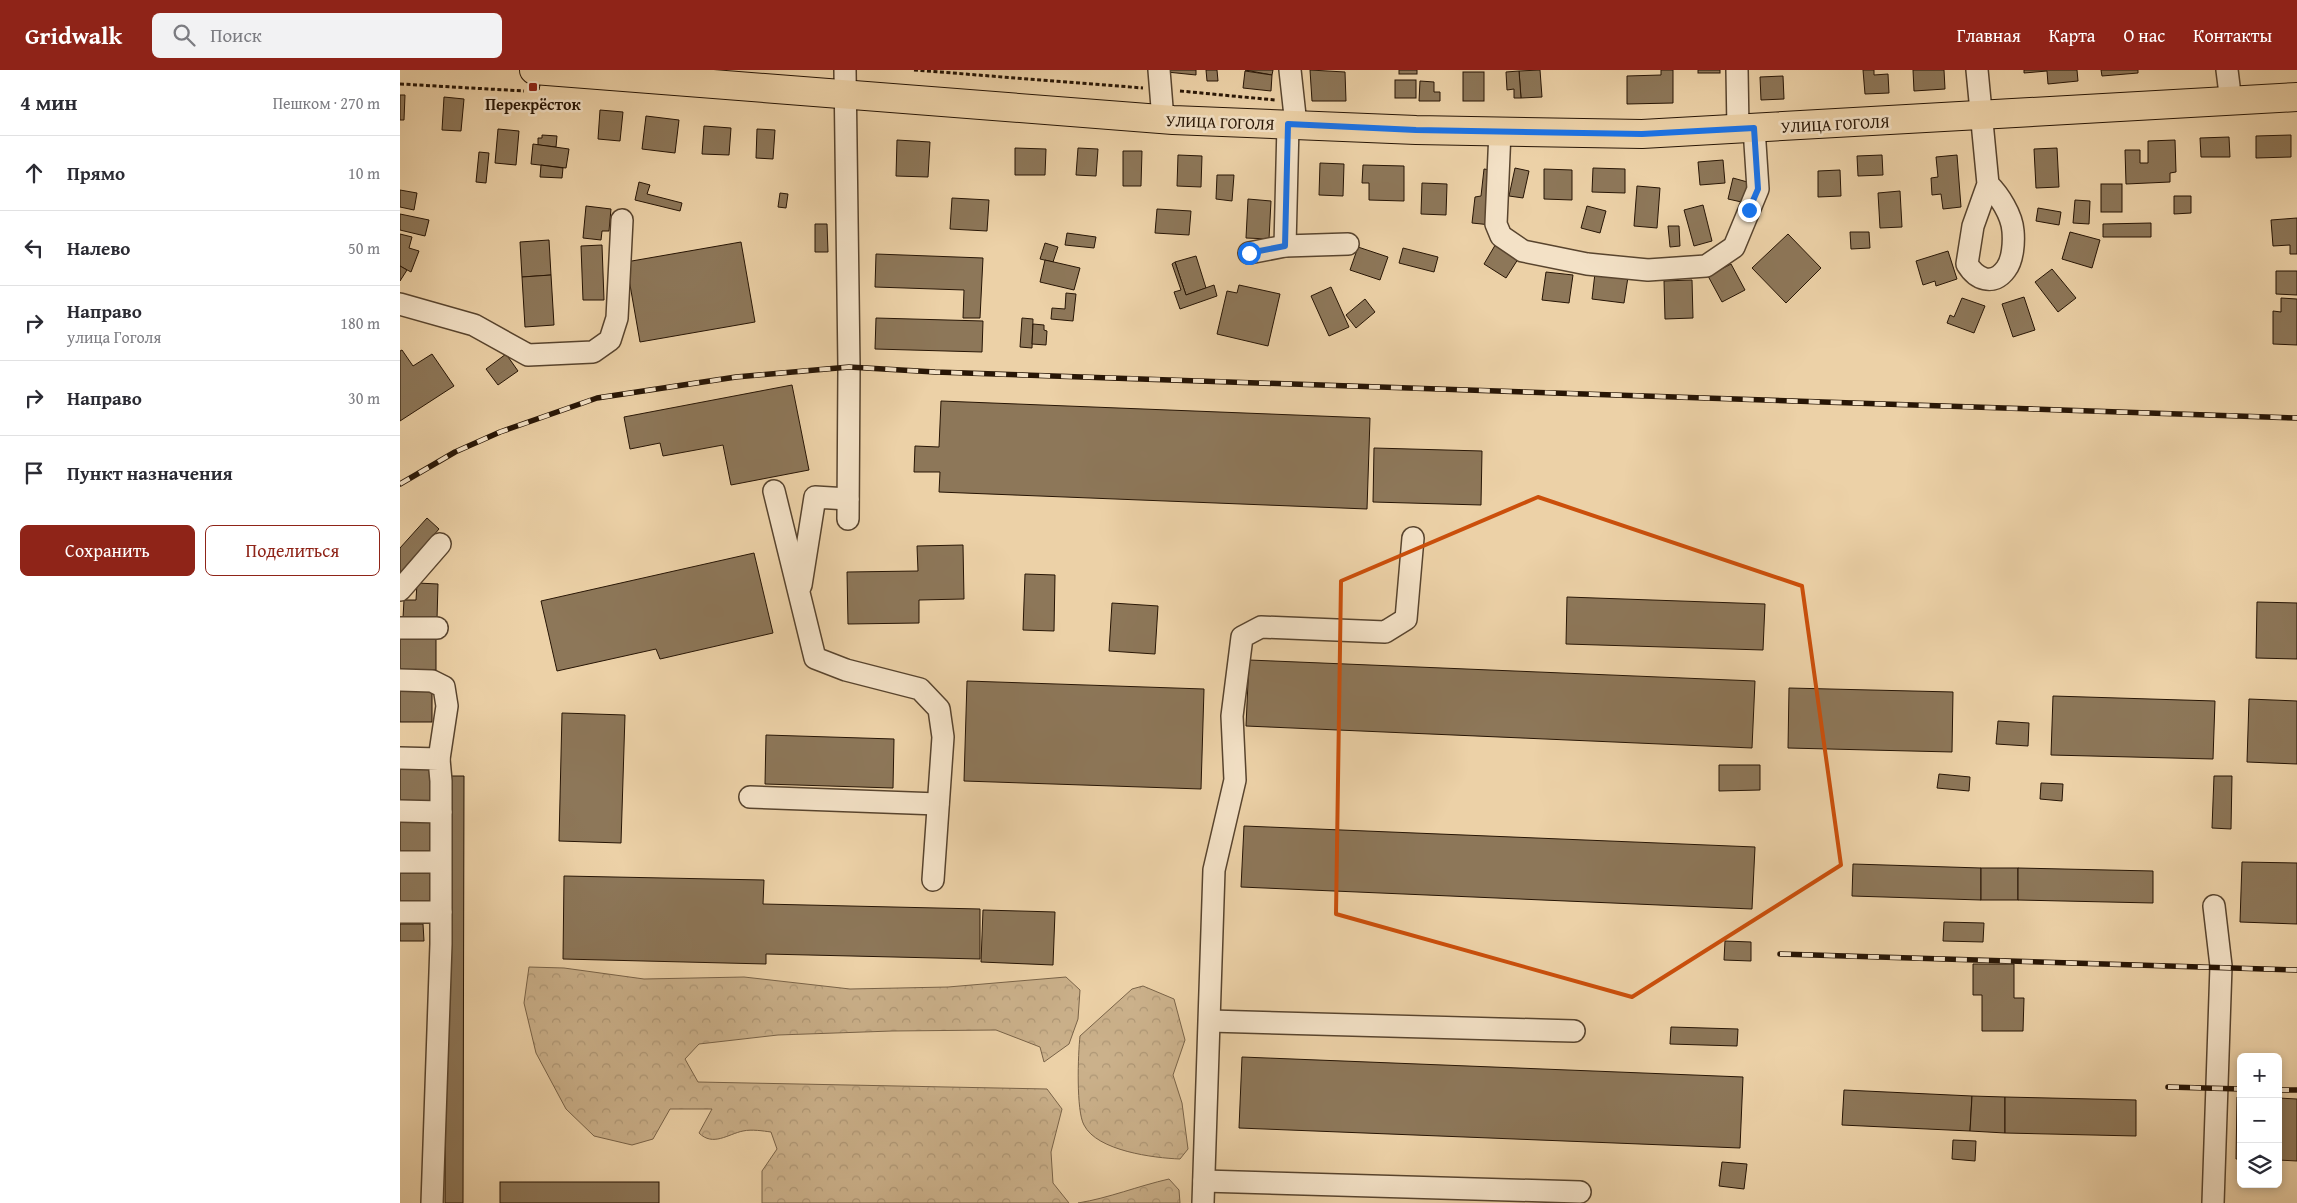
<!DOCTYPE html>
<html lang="ru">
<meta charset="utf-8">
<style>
:root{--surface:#fff;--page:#f2f2f3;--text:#2b2b33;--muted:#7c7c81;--line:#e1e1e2;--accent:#8f2418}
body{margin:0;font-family:"Gentium Book Plus",serif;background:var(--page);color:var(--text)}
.controls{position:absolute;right:15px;bottom:15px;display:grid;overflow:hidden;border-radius:8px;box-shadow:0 2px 8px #0003}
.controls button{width:45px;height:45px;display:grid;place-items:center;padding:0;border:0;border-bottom:1px solid var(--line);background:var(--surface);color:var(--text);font:25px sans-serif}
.stop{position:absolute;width:15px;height:15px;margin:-11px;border:4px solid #1a73e8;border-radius:50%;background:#fff}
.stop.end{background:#1a73e8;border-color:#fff;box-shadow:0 1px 5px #0008}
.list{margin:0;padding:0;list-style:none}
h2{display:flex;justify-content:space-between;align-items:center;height:65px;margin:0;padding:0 20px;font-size:21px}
h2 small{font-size:16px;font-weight:400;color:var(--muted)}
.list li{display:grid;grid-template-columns:32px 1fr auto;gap:15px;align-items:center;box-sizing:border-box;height:75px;padding:0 20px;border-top:1px solid var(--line)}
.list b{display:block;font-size:19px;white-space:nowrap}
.list p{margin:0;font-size:16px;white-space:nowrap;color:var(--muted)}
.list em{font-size:16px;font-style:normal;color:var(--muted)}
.actions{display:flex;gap:10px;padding:15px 20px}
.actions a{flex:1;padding:11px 0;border:1px solid var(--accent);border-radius:8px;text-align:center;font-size:18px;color:var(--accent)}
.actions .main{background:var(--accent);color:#fff}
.icon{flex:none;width:28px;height:28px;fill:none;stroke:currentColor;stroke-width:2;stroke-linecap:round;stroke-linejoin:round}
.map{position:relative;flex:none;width:1897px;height:1133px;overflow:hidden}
header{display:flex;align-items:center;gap:30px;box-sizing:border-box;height:70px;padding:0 25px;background:var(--accent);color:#fff}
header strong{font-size:24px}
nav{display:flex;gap:28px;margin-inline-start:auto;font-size:18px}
.search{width:350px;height:45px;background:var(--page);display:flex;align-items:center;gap:12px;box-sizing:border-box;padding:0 18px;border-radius:8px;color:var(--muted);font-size:19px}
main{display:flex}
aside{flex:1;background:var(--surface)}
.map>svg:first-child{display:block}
</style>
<header>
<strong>Gridwalk</strong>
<div class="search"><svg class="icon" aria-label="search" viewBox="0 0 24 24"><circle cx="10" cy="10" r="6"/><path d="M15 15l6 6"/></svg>Поиск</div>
<nav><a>Главная</a><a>Карта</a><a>О нас</a><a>Контакты</a></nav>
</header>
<main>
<aside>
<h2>4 мин<small>Пешком · 270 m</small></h2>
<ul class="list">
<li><svg class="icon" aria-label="ahead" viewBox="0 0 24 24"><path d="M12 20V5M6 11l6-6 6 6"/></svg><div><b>Прямо</b></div><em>10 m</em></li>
<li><svg class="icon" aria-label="left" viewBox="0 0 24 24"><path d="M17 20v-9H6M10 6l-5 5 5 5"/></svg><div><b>Налево</b></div><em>50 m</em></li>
<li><svg class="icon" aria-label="right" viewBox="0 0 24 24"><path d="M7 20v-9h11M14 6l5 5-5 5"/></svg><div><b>Направо</b><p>улица Гоголя</p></div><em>180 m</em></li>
<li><svg class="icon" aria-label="right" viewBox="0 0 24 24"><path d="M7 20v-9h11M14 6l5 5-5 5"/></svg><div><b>Направо</b></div><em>30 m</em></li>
<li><svg class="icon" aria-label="arrive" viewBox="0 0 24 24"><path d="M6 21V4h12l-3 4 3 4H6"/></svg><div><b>Пункт назначения</b></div></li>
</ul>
<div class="actions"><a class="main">Сохранить</a><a>Поделиться</a></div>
</aside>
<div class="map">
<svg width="1897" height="1133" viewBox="0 0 1897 1133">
<defs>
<pattern id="forest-crowns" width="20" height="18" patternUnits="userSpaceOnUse" patternTransform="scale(1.25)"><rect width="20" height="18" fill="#cbb18b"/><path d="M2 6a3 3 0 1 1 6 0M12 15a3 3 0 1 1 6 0" fill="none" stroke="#ae9776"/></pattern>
</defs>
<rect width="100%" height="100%" fill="#ecd1a7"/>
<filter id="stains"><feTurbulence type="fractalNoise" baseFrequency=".004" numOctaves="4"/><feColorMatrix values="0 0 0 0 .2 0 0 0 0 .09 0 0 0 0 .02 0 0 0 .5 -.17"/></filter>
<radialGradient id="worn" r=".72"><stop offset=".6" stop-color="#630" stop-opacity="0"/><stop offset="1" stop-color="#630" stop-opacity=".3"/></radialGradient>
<g fill="url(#forest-crowns)" stroke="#796348">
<path d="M129,897L164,898L244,909L344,907L450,919L548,917L666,907L680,920L678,949L669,974L644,992L640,977L596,960L492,961L378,965L299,974L285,989L298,1012L647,1019L662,1039L651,1082L653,1113L669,1133H362V1101L377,1079L371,1062C363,1061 352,1059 343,1061C328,1064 313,1077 299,1063L312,1039H270L253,1069L232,1075L194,1066L166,1039L136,983L124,933Z"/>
<path d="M743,916L774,929L785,970L773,1005L782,1033L788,1079L780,1089C754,1088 697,1081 684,1055C676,1041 678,984 680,966L732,919Z"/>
<path d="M769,1109L779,1120L780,1133H678C709,1128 738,1116 769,1109Z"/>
</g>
<g fill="#8d7759" stroke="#271505">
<polygon points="767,0 796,0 796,5 767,2"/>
<polygon points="806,0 817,0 818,11 807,11"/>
<polygon points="845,0 873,0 872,5"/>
<polygon points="910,0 945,2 946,31 912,31"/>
<rect x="999" y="0" width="18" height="4"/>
<polygon points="1140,0 1142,27 1121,28 1119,1"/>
<polygon points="1261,0 1273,0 1273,33 1227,34 1227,6 1261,5"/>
<rect x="1298" y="0" width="22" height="3"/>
<polygon points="1463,0 1474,0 1474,5 1488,4 1489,23 1465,24"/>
<polygon points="1513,0 1544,0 1545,19 1514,21"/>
<polygon points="1624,0 1677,0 1678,11 1648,14 1647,1 1624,3"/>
<polygon points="1701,0 1738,0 1738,3 1702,6"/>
<polygon points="845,1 872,5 871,21 843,18"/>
<polygon points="1119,1 1121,28 1114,28 1114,19 1107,20 1106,2"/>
<rect x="1063" y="2" width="21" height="29"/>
<polygon points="1383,6 1384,29 1361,30 1360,7"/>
<rect x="995" y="10" width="21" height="18"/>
<polygon points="1020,11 1034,12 1034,22 1040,22 1040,31 1019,31"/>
<polygon points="129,15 140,15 139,20 129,19"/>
<polygon points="0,25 5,25 4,50 0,50"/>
<polygon points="44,27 64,29 61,61 42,60"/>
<polygon points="200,40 223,42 220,71 198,69"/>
<polygon points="246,46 279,50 275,83 242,79"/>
<polygon points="304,56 331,58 329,85 302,84"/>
<polygon points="98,59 119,61 116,95 95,93"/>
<polygon points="357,59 375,60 373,89 356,88"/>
<polygon points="142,65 157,66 156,77 138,75 138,68 142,68"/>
<polygon points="1891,65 1891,87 1856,88 1856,66"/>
<polygon points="1829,67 1830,87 1801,87 1800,68"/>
<polygon points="497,70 530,72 528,107 496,106"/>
<polygon points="1775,70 1776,102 1770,103 1770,112 1726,114 1725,80 1740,80 1740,93 1748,93 1748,71"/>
<polygon points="133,74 169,79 166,98 131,94"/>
<polygon points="615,78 646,79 645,105 615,105"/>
<polygon points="678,78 698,79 696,106 676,105"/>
<polygon points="1657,78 1659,117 1636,118 1634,79"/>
<polygon points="723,81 742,81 741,116 723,116"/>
<polygon points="79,82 89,83 86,113 76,112"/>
<polygon points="778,85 802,86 801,117 777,116"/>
<polygon points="1482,85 1483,105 1458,106 1457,86"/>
<polygon points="1557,85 1561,137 1543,139 1541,124 1532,125 1531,108 1538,107 1536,87"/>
<polygon points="1323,90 1325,113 1300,115 1298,92"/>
<polygon points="920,93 944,94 943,126 919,125"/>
<polygon points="141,95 163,98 162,108 140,107"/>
<polygon points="963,95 1004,96 1004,131 969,130 969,113 962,113"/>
<polygon points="1115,98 1129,101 1123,128 1109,126"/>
<polygon points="1193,98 1225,99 1225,123 1192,122"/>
<polygon points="1084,99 1097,101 1091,155 1072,153 1075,127 1081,126"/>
<polygon points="1144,99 1172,100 1172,130 1144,129"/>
<polygon points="1440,100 1441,126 1418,127 1418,101"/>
<polygon points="817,105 834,105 832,131 816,129"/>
<polygon points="1333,108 1351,113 1346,133 1328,129"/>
<polygon points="239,112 250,115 247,124 282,133 280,141 235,130"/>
<polygon points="1022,113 1047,114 1046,145 1021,144"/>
<rect x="1701" y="114" width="21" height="28"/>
<polygon points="1237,116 1260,118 1257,158 1234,156"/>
<polygon points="0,120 17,123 14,140 0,137"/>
<polygon points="1500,121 1502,157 1480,158 1478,123"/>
<polygon points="380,123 388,124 386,138 378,137"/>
<polygon points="1774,126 1791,126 1791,143 1774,144"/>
<polygon points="552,128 589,130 587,161 550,159"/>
<polygon points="848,129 871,131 869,169 846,168"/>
<polygon points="1675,130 1690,131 1689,154 1673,153"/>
<polygon points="1303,135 1312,171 1294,176 1284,140"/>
<polygon points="186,136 211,139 209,161 202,161 201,170 183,168"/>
<polygon points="1187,136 1206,141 1200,163 1181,158"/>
<polygon points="1638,138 1661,142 1659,155 1636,151"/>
<polygon points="757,139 791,141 789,165 755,163"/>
<polygon points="0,144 29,150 25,166 0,160"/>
<polygon points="1897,148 1897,184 1890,184 1890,175 1873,176 1871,150"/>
<polygon points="1751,153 1751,167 1703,167 1703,154"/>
<polygon points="415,154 427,154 428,182 415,182"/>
<polygon points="1268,156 1279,156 1280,176 1270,177"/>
<polygon points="1450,162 1469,162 1470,178 1451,179"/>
<polygon points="1670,162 1700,170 1692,198 1662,189"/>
<polygon points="667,163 696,167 694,178 665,175"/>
<polygon points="0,164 12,167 9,178 19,181 11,202 0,196"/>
<polygon points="1388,164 1421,198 1386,233 1352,198"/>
<polygon points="149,170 151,205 122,207 120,172"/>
<polygon points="341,172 355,252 240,272 226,192"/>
<polygon points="1097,172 1120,186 1106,208 1084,194"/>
<polygon points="645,173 658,177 653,192 640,189"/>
<polygon points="202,175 204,230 183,230 181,176"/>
<polygon points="958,177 988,187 980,210 950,200"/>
<polygon points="1003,178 1038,187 1034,202 999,193"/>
<polygon points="1548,181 1557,209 1536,216 1535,211 1523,215 1516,191"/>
<polygon points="476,184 583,188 580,248 563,248 564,220 475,217"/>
<polygon points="796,186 806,218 786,225 775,192"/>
<polygon points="645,190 680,198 674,220 640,212"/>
<polygon points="775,192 786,225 814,215 817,226 780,239 774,222 781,220 772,194"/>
<polygon points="1331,194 1345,220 1322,232 1308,206"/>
<polygon points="0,196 7,200 0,211"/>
<polygon points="1652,199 1676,228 1658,242 1635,212"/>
<polygon points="1876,201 1897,201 1897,225 1876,224"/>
<polygon points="1146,202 1173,205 1169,233 1142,230"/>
<polygon points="1195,203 1228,207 1224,233 1192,229"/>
<polygon points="151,205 154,255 125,257 122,207"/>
<polygon points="1292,210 1293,248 1265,249 1264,211"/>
<polygon points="839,215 880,224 868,276 817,264 827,221 837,223"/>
<polygon points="931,217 949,257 929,266 911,226"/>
<polygon points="666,223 676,224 673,251 651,249 652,238 665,239"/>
<polygon points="1624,227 1635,260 1613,267 1602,234"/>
<polygon points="1562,228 1585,236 1574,263 1547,253 1550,245 1554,247"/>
<polygon points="1881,228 1897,229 1897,275 1873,274 1873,241 1881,242"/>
<polygon points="965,229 975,242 956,258 946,245"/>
<polygon points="476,248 583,251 582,282 475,279"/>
<polygon points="622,248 633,249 632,278 620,277"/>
<polygon points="633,254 644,255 644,260 647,261 646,275 632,274"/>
<polygon points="2,280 13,296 32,284 54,316 0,351 0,281"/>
<polygon points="106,284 118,301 98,315 86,299"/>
<polygon points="392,315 409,400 331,415 323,375 263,386 260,373 230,379 224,347"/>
<polygon points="541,331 970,348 967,439 539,422 540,402 514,402 515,376 539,377"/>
<polygon points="974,378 1082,381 1081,435 973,432"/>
<polygon points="27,448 39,459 0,504 0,478"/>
<polygon points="563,475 564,529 519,530 519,553 448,554 447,502 518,501 517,476"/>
<polygon points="354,483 373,563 260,589 256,579 157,601 141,531"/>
<polygon points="625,504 655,505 654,561 623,560"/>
<polygon points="17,513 38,514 37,549 3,548 4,530 16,530"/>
<polygon points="1167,527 1365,534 1363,580 1166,574"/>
<polygon points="1857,532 1897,533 1897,589 1856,588"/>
<polygon points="712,533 758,536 755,584 709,581"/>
<rect x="0" y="568" width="36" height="32"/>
<polygon points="849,590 1355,611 1352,678 846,656"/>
<polygon points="567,611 804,619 801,719 564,711"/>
<polygon points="1389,618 1553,622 1552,682 1388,678"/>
<rect x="0" y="620" width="32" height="32"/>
<polygon points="1653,626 1815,631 1813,689 1651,685"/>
<polygon points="1849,629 1897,631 1897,694 1847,692"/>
<polygon points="162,643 225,645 221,773 159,771"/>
<polygon points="1598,651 1629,653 1628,676 1596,674"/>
<polygon points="366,665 494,669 493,718 365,714"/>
<polygon points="1319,695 1360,695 1360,720 1319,721"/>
<polygon points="0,698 35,699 35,732 0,731"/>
<polygon points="1539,704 1570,707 1569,721 1537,718"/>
<polygon points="46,706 64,706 63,1133 45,1133"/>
<polygon points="1814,706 1832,706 1831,759 1812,758"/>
<polygon points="1641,713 1663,714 1662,731 1640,729"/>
<polygon points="0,746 32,747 32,783 0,782"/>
<polygon points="844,756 1355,777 1352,839 841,817"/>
<polygon points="1842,792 1897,793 1897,854 1840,852"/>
<polygon points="1453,794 1581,798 1581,830 1452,826"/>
<rect x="1581" y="798" width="37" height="32"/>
<polygon points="1618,798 1753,801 1753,833 1618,830"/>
<rect x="0" y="799" width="33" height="33"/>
<polygon points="164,806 364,810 363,834 580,839 580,889 366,884 366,894 163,889"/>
<polygon points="583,840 655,842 653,895 581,892"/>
<polygon points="1544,852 1584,853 1583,872 1543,871"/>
<polygon points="0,854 23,854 24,871 0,871"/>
<polygon points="1325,871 1351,872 1351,891 1324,890"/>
<polygon points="1573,894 1614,894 1614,928 1624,928 1623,961 1582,961 1582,925 1573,925"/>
<polygon points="1271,957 1338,959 1337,976 1270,974"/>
<polygon points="842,987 1343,1007 1340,1078 839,1058"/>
<polygon points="1444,1020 1572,1026 1570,1061 1442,1055"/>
<polygon points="1572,1026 1605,1027 1605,1063 1570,1061"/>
<polygon points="1605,1027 1736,1030 1736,1066 1605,1063"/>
<polygon points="1837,1027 1841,1027 1841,1089 1836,1089"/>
<polygon points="1878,1028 1897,1029 1897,1091 1878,1090"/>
<polygon points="1553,1070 1576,1071 1575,1091 1552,1089"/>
<polygon points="1322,1092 1347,1094 1344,1119 1319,1116"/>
<rect x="100" y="1112" width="159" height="21"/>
</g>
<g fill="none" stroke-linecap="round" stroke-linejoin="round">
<defs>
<g id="minor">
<polyline points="445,0 449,297 448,449"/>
<polyline points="759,0 763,50"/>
<polyline points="890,0 896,55"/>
<polyline points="1337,0 1338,59"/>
<path d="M1577,0L1588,114L1573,156L1567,194C1576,209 1593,217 1606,199C1613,190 1614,172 1613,161C1612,145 1599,125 1588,114"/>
<polyline points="1827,0 1831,32"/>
<polyline points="1100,61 1096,154 1101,166 1123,181 1187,194 1248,200 1306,196 1334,177 1358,119 1354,58"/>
<polyline points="885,176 888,55"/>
<polyline points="849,183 885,176 948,174"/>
<polyline points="0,234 74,255 128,285 193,282 210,270 217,248 222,150"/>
<polyline points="374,421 415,588 446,600 520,619 539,639 543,667 533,810"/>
<polyline points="401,515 415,427 448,429"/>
<polyline points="0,520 40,474"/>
<polyline points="0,558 37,558"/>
<polyline points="0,610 32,611 44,617 47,636 39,689"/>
<polyline points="0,688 39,689 41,711 41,874 32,1133"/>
<polyline points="350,727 538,734"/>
<polyline points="0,741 41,742"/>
<polyline points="0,792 40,792"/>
<polyline points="0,842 41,842"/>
<polyline points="810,951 1174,961"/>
<polyline points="804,1111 1180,1122"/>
<polyline points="803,1133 814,800 835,710 832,646 842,567 861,557 985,562 1006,549 1013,468"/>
<polyline points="1813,1133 1821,896 1814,836"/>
</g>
<polyline id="major" points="134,0 773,50 1016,60 1242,64 1897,27"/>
</defs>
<use href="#minor" stroke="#58442e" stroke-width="24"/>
<use href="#major" stroke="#271505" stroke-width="30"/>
<g stroke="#271505" stroke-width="3" stroke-dasharray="4 2.5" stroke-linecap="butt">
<polyline points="514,0 743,18"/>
<polyline points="0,14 124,21"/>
<polyline points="780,21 875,30"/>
</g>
<use href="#minor" stroke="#f3e1c6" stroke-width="21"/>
<use href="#major" stroke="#ecd1a7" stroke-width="28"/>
<defs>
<g id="rail">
<polyline points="0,414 55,382 100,362 197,328 336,307 449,297 535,302 1897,348"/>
<polyline points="1380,884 1897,900"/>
<polyline points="1768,1017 1841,1019"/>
<polyline points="1878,1020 1897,1020"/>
</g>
</defs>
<use href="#rail" stroke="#271505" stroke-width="5.5"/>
<use href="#rail" stroke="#f3e1c6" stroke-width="4" stroke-dasharray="11" stroke-linecap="butt"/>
</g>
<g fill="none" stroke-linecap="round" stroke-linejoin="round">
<polyline stroke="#1a73e8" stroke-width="6" points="849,183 885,176 888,54 1016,60 1242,64 1354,58 1358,119 1349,140"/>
</g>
<path fill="none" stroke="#cb4f0b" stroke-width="4" stroke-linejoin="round" d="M1138,427L1402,516L1441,795L1232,927L936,844L941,511Z"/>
<rect fill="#8f2418" stroke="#f3e1c6" stroke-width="2" x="128" y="12" width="10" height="10" rx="2.5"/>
<g text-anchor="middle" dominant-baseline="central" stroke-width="5" stroke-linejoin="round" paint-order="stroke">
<g font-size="16" font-weight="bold" fill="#271505" stroke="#f3e1c6">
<text x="133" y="34">Перекрёсток</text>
</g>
<g font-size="16" fill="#271505" stroke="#f3e1c6">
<text transform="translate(820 52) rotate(2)">УЛИЦА ГОГОЛЯ</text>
<text transform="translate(1435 54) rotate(-3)">УЛИЦА ГОГОЛЯ</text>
</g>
</g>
<rect width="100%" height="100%" filter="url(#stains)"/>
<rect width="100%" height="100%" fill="url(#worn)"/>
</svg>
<div class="controls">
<button>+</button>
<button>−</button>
<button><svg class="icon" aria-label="layers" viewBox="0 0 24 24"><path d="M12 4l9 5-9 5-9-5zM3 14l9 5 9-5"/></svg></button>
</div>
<div class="stop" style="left:849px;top:183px"></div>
<div class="stop end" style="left:1349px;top:140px"></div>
</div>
</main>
